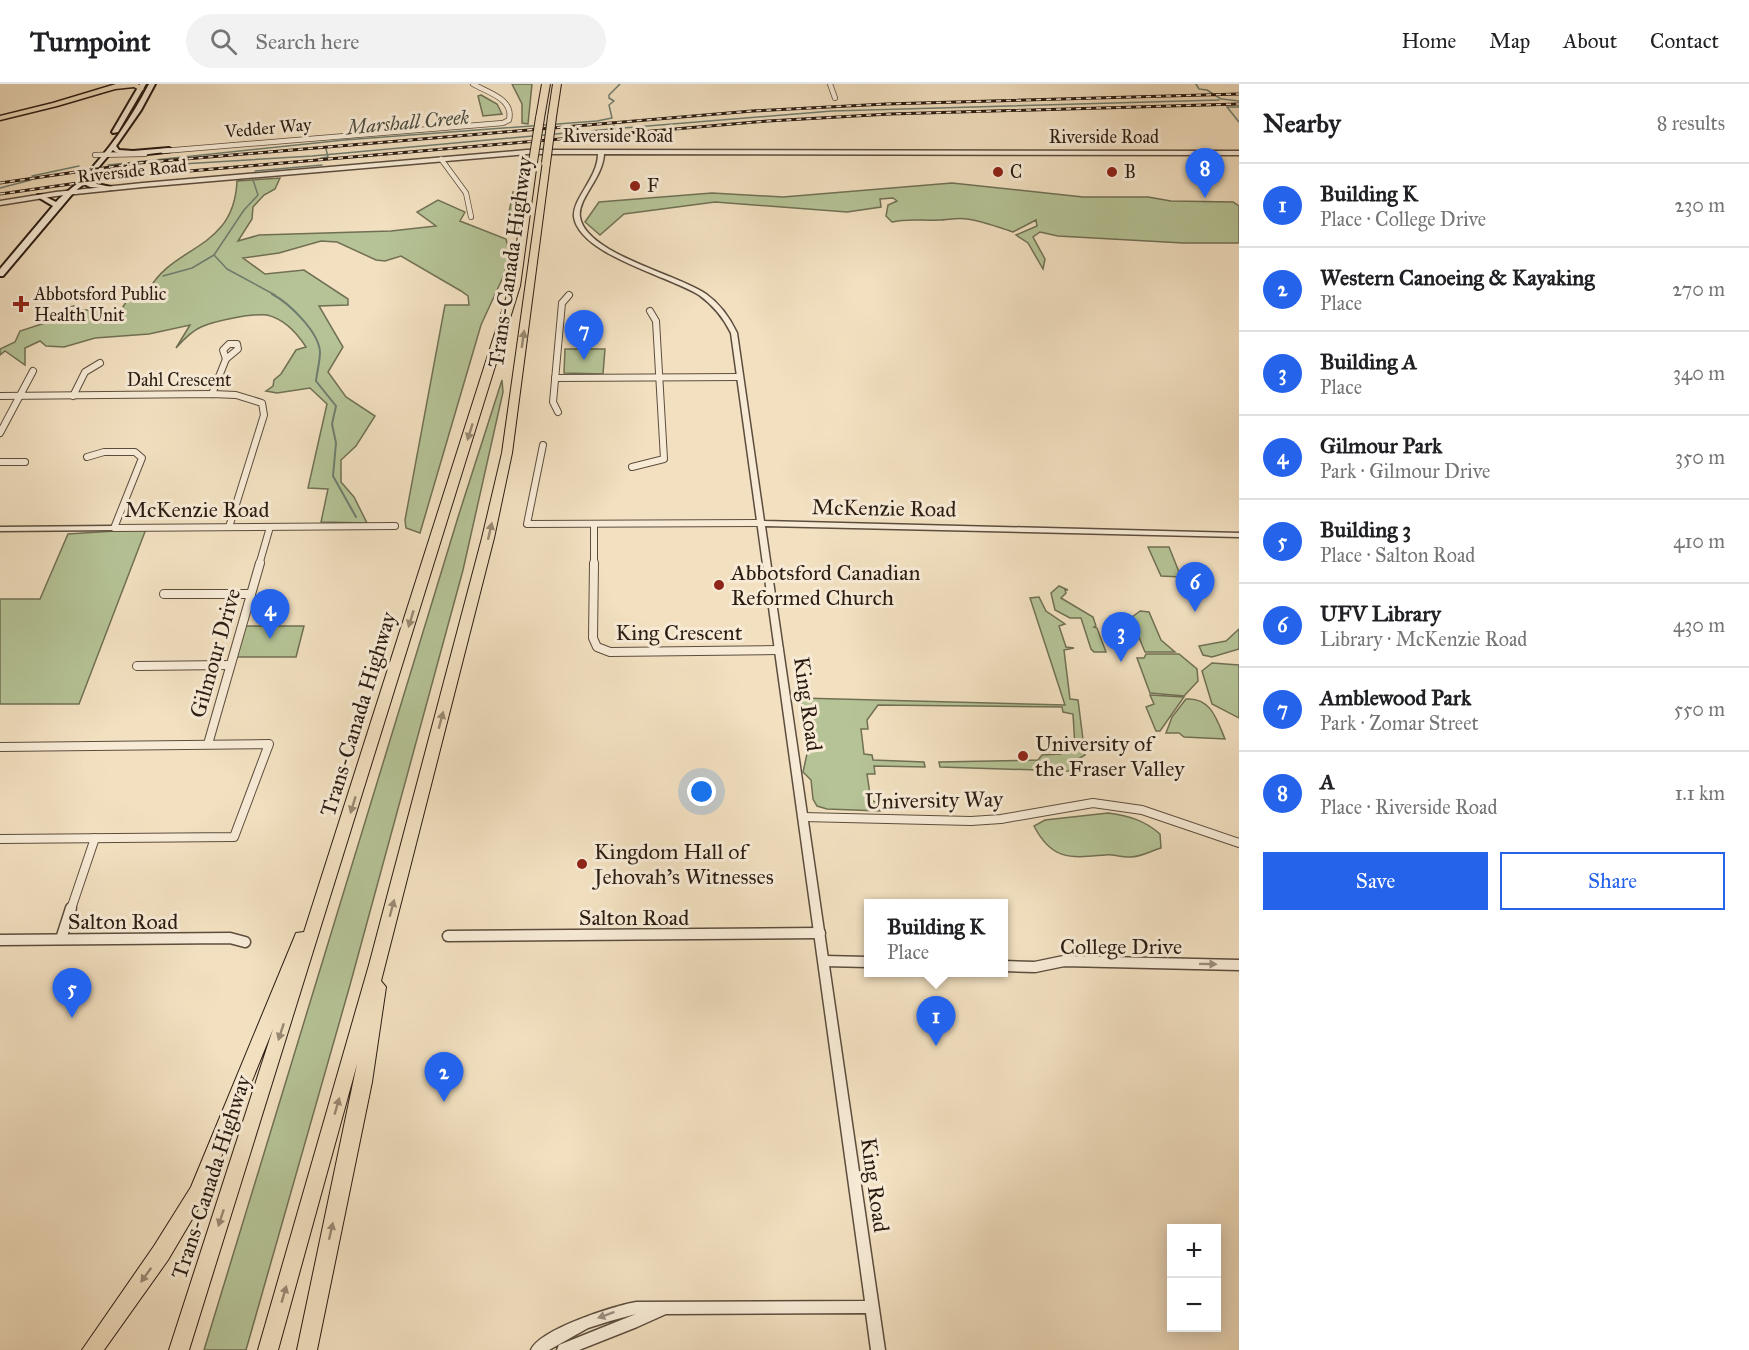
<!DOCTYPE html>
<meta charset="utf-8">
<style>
:root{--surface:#fff;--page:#f2f2f2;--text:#202124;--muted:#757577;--line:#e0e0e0;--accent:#2563eb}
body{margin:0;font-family:"IM FELL Great Primer",serif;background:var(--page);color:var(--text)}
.controls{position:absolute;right:18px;bottom:18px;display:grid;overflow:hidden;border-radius:0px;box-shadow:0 3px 15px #0003}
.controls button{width:54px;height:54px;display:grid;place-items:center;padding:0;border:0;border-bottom:2px solid var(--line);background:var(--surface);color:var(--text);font:30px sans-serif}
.you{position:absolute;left:702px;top:708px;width:21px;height:21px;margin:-15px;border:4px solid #fff;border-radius:50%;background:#1a73e8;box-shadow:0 0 0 9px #1a73e833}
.badge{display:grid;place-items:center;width:39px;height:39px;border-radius:50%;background:var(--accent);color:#fff;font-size:20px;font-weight:700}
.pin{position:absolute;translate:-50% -50px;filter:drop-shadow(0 2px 3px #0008)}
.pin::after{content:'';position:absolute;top:32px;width:21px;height:18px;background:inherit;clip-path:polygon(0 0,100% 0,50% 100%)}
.popup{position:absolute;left:864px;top:815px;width:144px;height:78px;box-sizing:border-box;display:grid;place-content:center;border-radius:0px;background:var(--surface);filter:drop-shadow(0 2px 4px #0005);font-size:20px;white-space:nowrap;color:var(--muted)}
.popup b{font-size:22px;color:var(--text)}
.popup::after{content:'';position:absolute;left:50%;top:100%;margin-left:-12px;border:12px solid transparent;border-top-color:var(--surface)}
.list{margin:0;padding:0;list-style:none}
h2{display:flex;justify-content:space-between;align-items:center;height:78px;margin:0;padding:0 24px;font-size:26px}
h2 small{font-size:20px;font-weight:400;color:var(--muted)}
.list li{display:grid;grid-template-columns:39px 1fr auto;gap:18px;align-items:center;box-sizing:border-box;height:84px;padding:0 24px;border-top:2px solid var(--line)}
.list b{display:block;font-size:22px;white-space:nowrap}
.list p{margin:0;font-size:20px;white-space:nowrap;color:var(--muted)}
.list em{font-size:20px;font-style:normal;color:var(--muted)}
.actions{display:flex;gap:12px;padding:18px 24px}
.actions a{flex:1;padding:14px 0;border:2px solid var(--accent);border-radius:0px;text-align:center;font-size:21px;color:var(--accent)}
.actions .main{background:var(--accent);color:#fff}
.icon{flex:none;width:33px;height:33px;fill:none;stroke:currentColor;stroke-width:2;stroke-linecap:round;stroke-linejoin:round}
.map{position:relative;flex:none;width:1239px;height:1266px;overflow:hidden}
header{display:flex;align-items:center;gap:36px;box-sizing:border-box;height:84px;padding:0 30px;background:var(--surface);border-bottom:2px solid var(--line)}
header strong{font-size:28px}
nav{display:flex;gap:33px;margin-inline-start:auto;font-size:21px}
.search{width:420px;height:54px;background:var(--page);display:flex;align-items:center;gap:15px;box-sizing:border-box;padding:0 21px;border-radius:33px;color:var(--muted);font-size:22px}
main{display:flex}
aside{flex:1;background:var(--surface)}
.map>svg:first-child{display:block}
</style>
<header>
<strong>Turnpoint</strong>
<div class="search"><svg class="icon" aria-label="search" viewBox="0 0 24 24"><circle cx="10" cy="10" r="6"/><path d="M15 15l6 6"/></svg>Search here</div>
<nav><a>Home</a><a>Map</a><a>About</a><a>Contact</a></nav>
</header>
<main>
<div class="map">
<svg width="1239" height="1266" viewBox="0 0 1239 1266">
<rect width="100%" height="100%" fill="#f2e0c0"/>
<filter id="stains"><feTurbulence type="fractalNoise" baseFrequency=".00333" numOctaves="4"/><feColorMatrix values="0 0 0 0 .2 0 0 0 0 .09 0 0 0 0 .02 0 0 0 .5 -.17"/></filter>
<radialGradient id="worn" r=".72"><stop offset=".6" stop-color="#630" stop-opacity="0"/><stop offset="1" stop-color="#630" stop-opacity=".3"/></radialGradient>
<g fill="#b5c396" stroke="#707054" stroke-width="1.5">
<polygon points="512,0 532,0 528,40 522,39 522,20"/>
<polygon points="481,11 497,20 502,30 483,32 478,12"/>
<path d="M280,94L275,105L264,111L253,123L252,135L238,157L259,151L391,147L436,142L417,128L438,116L465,128L460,137L506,155L510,171L503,193L481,241L420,449L406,444L405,436L445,221H469L468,212L461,207L401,172L385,177L376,176L337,158L321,157L279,169L243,174L265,190L304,186L348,215V221L319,222L343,263L328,288L346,313L375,332L356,362L341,376V398L354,413L367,439L321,438L328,405L308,404L327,320L310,304L277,309L266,307L273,302L274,296L281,290L296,266L306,263C297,249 284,235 267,231C253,229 214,237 201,243C192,247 183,256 176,264L190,241L149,250L95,254L64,263L46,262L40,257L25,264V281L5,267L0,271V265L15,258L20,247L57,235L63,225L74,222L76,226H121L128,215L148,207C173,160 234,167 237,97Z"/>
<path d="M952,99L1083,113H1148L1171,117L1233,118L1239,122V159H1183L1058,152L1040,148L1033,153L1045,175L1043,185L1028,159L1016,151L1037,142L1036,136L1013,148C998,143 982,137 967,135C958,133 948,136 939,136C923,137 908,134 892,138L886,132L888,121L897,117L893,114L880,115L881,123L847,128L715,118L624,130L600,151L585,138L599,118L712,109L783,113Z"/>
<polygon points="513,108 520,108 516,141 506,144"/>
<polygon points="565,265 605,265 603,290 564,289"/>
<polygon points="502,296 503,308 463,486 350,901 246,1266 204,1266 459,430"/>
<polygon points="146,445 79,620 0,620 0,515 40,515 68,450"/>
<polygon points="1148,463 1169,463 1181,493 1161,492"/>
<polygon points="1059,502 1068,506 1065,506 1066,509 1061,514 1093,533 1096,542 1094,543 1097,544 1106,568 1094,568 1091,565 1081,534 1070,534 1055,526 1051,509"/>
<polygon points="1039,513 1046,527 1065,540 1059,542 1066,563 1074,564 1064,566 1070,615 1078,616 1085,671 1078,675 1069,687 940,683 939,678 1038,676 1042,671 1061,670 1066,664 1075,663 1073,630 1063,628 1062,623 878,621 867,636 868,645 861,645 864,670 872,671 873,676 924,678 925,683 874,682 875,690 867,690 871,717 879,718 880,727 827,725 817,722 813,715 811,696 803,688 807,670 801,614 1065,621 1030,514"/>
<polygon points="1140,527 1149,528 1161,556 1175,568 1145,568 1131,534"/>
<polygon points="242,542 304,542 296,573 234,573"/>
<polygon points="1239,545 1239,565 1212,573 1203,571 1199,562 1226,557"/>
<polygon points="1146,570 1179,570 1197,585 1198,597 1184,612 1150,609 1137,574 1144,574"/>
<polygon points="1212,579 1239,581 1239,634 1212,620 1202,587"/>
<polygon points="1150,611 1184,613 1160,647 1156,647 1146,623 1154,620"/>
<path d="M1186,615C1211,613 1217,636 1225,655L1184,653L1179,649H1166L1172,633Z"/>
<path d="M1108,729C1129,732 1144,736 1160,750L1161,764C1151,767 1139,774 1129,773C1121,773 1113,770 1105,771C1071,774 1052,777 1034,742L1045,736Z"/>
</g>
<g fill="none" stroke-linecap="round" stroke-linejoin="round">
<g stroke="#6f7d6f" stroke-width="1.5">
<polyline points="1196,0 1199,5 1207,6 1221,15"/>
<polyline points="1222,15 1239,17"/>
<polyline points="1227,23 1239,38"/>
<polyline points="1227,23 1239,23"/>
<polyline points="611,45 832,27 1219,16"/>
<polyline points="660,70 715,70"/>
<polyline points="722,70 736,70"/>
<polyline points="744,70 793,70"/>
<polyline points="814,70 829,70"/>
<polyline points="982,71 1052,71"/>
<polyline points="1120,71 1239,71"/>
<polyline points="321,74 328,73 326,65"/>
<polyline points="108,81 344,56 597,37 612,34 609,21 614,17 609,14 609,11 620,0"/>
<polyline points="165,81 312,72 611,45 614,41"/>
<polyline points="255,87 322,81"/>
<polyline points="32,92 79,82"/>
<polyline points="0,104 31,96"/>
<polyline points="214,171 227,185 275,211"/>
<polyline points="163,192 192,184 214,171 244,126 258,111 253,96"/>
</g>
<path stroke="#6f7d6f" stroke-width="2" d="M272,210C289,219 319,248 320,268C320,277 317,288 316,297L336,322L332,340L336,359L333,392L356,433"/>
<defs>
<g id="minor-far3">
<polyline points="830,0 835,14"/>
<path d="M163,67L503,39L509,36C514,15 489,9 473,0"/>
<polyline points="95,71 145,70"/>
<polyline points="441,75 466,109 471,133"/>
</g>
<g id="minor-far2">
<polygon points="229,260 237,260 238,265 226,275 223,266"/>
<polyline points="555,294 740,293"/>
<polyline points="212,310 226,275"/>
<polyline points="0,312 212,310 236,311 262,319 264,331 229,443"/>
<polyline points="73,312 85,288 100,279"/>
<polyline points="558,328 553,318 562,219 569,211"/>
<polyline points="0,349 33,287"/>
<polyline points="543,361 527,440 760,439"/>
<polyline points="87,373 104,368 135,368 142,374 114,444 395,442"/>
<polyline points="0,378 25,378"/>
<polyline points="632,383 664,375 656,237 650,227"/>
<polyline points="259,481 270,443"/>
<polyline points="594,481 594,440"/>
</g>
<g id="minor-far1">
<polyline points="594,479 593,554 597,563 610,568 779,566"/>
<polyline points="164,510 251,510"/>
<polyline points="137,582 229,581"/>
<polyline points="208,660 260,479"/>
<polyline points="0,663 269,660 234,753 0,755"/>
<polyline points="803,733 971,737 1001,735 1093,719 1142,726 1239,759"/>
<polyline points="71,825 95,754"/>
</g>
<g id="minor">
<polyline points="448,852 820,849"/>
<polyline points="61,855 71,824"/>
<polyline points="0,856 230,854 245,858"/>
<polyline points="824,877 868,878"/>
<polyline points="1004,882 1035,883 1064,877 1239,881"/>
</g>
<g id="tertiary">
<path d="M527,66L1239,67V71L604,70C603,94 577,115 580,133C586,170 677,190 706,210C720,220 730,234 737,249L764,437L1239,449V453L765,442L885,1266H871L866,1229L666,1230L637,1243L579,1266H557L559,1261L636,1230L610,1237L588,1244L549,1266H531C540,1245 614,1222 636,1218L865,1217L731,249C723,233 713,221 699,211C669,192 580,171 574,133C572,115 598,94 598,70H527L143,103L56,112L0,121V117L56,108L143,99Z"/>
<polygon points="114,442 117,442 118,444 117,446 0,447 0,443"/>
</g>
<g id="secondary">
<polygon points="140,0 146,0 118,48 113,49 112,48"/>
<path d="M149,0H155L141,26L116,62L119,66L133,67L169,64L171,65V67C158,69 121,75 113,66L87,97L92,99L111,103V105L90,103L84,100L74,108L3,192H0V185L53,122L38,113V111H42L56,118C64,109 73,104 81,96C108,68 131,35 149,0Z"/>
</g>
<polygon id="trunk" points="116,0 138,0 144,5 141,7 134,3 115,5 57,22 0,36 0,32 53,19"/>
<g id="motorway">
<polygon points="542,0 550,0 544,34 540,36 536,34"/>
<polygon points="553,0 561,0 556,33 552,35 548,33"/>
<polygon points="530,76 537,78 520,202 189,1266 169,1266 273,945 204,1115 168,1176 104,1266 82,1266 154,1162 191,1103 294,854 296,849 304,848 510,202"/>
<polygon points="543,77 550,79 512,369 494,454 381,897 386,903 372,998 317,1266 297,1266 357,980 278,1266 258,1266 369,881 482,454 502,369"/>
</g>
</defs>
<use href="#minor-far3" stroke="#5d4d3e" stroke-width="6"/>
<use href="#minor-far2" stroke="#5d4d3e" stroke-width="8"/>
<use href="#minor-far1" stroke="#5d4d3e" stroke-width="10"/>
<use href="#minor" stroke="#5d4d3e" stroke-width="13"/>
<use href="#tertiary" stroke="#5d4d3e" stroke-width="3"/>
<use href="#secondary" stroke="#2b1c13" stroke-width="4"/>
<use href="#trunk" stroke="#2b1c13" stroke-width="3"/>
<use href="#motorway" stroke="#2b1c13" stroke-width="2"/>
<use href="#minor-far3" stroke="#f7ebd6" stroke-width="4.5"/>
<use href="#minor-far2" stroke="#f7ebd6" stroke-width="6"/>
<use href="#minor-far1" stroke="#f7ebd6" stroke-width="8"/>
<use href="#minor" stroke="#f7ebd6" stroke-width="10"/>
<use href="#tertiary" fill="#f7ebd6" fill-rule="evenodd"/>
<use href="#secondary" fill="#f7ebd6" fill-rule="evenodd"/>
<use href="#trunk" fill="#f2e0c0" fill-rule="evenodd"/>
<use href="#motorway" fill="#f2e0c0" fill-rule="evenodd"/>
<defs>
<g id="rail">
<polyline points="0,99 138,79 752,27 886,20 1239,10"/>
<polyline points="0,110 120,93 768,37 890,30 1239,20"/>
</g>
</defs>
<use href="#rail" stroke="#2b1c13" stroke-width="3"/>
<use href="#rail" stroke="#f7ebd6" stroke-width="1.5" stroke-dasharray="5" stroke-linecap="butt"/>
<defs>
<g id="motorway-bridge">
<polyline points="533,78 540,34"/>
<polyline points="546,79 552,33"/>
</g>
</defs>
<use href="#motorway-bridge" stroke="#2b1c13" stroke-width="10" stroke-linecap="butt"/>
<use href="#motorway-bridge" stroke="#f2e0c0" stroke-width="8"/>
</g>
<defs><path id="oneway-solid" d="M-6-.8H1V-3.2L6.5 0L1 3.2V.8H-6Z" transform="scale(1.5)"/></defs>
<g fill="#988872">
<use href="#oneway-solid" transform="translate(523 255) rotate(-82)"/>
<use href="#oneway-solid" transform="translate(470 348) rotate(107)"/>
<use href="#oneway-solid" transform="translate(490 447) rotate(-77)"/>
<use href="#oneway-solid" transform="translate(411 535) rotate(107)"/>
<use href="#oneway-solid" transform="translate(441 636) rotate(-75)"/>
<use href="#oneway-solid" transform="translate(353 721) rotate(107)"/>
<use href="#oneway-solid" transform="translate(392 824) rotate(-75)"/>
<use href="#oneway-solid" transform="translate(281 948) rotate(108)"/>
<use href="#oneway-solid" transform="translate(337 1022) rotate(-74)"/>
<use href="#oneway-solid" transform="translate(221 1134) rotate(108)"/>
<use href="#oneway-solid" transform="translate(331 1147) rotate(-77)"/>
<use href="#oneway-solid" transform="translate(146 1191) rotate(126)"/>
<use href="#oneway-solid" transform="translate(284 1210) rotate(-74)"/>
</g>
<g fill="#9b8e7e">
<use href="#oneway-solid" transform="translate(1208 880) rotate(1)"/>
<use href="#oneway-solid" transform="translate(606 1231) rotate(160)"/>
</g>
<g fill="#8f2418" stroke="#f7ebd6" stroke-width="2">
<circle cx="998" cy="88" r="6"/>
<circle cx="1112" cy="88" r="6"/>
<circle cx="635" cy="102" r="6"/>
<path d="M18 211h6v6h6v6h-6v6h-6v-6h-6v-6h6z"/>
<circle cx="719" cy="501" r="6"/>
<circle cx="1023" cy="672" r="6"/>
<circle cx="582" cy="780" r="6"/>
</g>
<g text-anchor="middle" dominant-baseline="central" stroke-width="6" stroke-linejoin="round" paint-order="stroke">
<g font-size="18" fill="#2b1c13" stroke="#f7ebd6">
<text transform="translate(268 44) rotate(-5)">Vedder Way</text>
<text x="618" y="52">Riverside Road</text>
<text x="1104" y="53">Riverside Road</text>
<text transform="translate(132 87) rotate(-6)">Riverside Road</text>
<text x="179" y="296">Dahl Crescent</text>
</g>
<g font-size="18" fill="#2b1c13" stroke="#f7ebd6" text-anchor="start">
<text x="1010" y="88">C</text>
<text x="1124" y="88">B</text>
<text x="647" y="102">F</text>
<text x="34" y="210">Abbotsford Public<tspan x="34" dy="21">Health Unit</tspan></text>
</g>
<g font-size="20" font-style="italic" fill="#4d4d41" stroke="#f7ebd6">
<text transform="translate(408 38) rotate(-5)">Marshall Creek</text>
</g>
<g font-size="22" fill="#2b1c13" stroke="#f7ebd6">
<text transform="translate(510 178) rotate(-82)">Trans-Canada Highway</text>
<text transform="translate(884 424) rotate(1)">McKenzie Road</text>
<text x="197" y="425">McKenzie Road</text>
<text x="679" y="548">King Crescent</text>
<text transform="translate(215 569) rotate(-74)">Gilmour Drive</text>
<text transform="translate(808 620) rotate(82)">King Road</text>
<text transform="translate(358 630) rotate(-73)">Trans-Canada Highway</text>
<text transform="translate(934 716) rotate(-1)">University Way</text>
<text x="634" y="833">Salton Road</text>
<text x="123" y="837">Salton Road</text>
<text x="1121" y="862">College Drive</text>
<text transform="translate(211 1093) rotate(-72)">Trans-Canada Highway</text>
<text transform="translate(875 1101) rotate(82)">King Road</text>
</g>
<g font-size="22" fill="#2b1c13" stroke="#f7ebd6" text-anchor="start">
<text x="731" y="488">Abbotsford Canadian<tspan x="731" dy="25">Reformed Church</tspan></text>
<text x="1035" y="659">University of<tspan x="1035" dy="25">the Fraser Valley</tspan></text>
<text x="594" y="767">Kingdom Hall of<tspan x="594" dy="25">Jehovah's Witnesses</tspan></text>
</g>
</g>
<rect width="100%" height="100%" filter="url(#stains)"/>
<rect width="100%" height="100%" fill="url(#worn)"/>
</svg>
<div class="controls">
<button>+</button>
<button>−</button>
</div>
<div class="you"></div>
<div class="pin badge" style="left:936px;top:962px">1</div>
<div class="popup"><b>Building K</b>Place</div>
<div class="pin badge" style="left:444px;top:1018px">2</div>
<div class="pin badge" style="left:1121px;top:578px">3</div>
<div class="pin badge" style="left:270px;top:555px">4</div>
<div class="pin badge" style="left:72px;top:934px">5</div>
<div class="pin badge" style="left:1195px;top:528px">6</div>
<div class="pin badge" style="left:584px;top:276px">7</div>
<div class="pin badge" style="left:1205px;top:114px">8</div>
</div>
<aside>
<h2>Nearby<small>8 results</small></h2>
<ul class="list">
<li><span class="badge">1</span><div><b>Building K</b><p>Place · College Drive</p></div><em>230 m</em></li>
<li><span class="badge">2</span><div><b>Western Canoeing &amp; Kayaking</b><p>Place</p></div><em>270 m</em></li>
<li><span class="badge">3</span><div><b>Building A</b><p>Place</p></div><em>340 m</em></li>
<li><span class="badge">4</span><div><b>Gilmour Park</b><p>Park · Gilmour Drive</p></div><em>350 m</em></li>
<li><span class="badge">5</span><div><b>Building 3</b><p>Place · Salton Road</p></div><em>410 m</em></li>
<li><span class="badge">6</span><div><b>UFV Library</b><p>Library · McKenzie Road</p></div><em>430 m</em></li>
<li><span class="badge">7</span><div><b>Amblewood Park</b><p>Park · Zomar Street</p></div><em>550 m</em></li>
<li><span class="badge">8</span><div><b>A</b><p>Place · Riverside Road</p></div><em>1.1 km</em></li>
</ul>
<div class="actions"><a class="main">Save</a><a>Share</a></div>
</aside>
</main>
